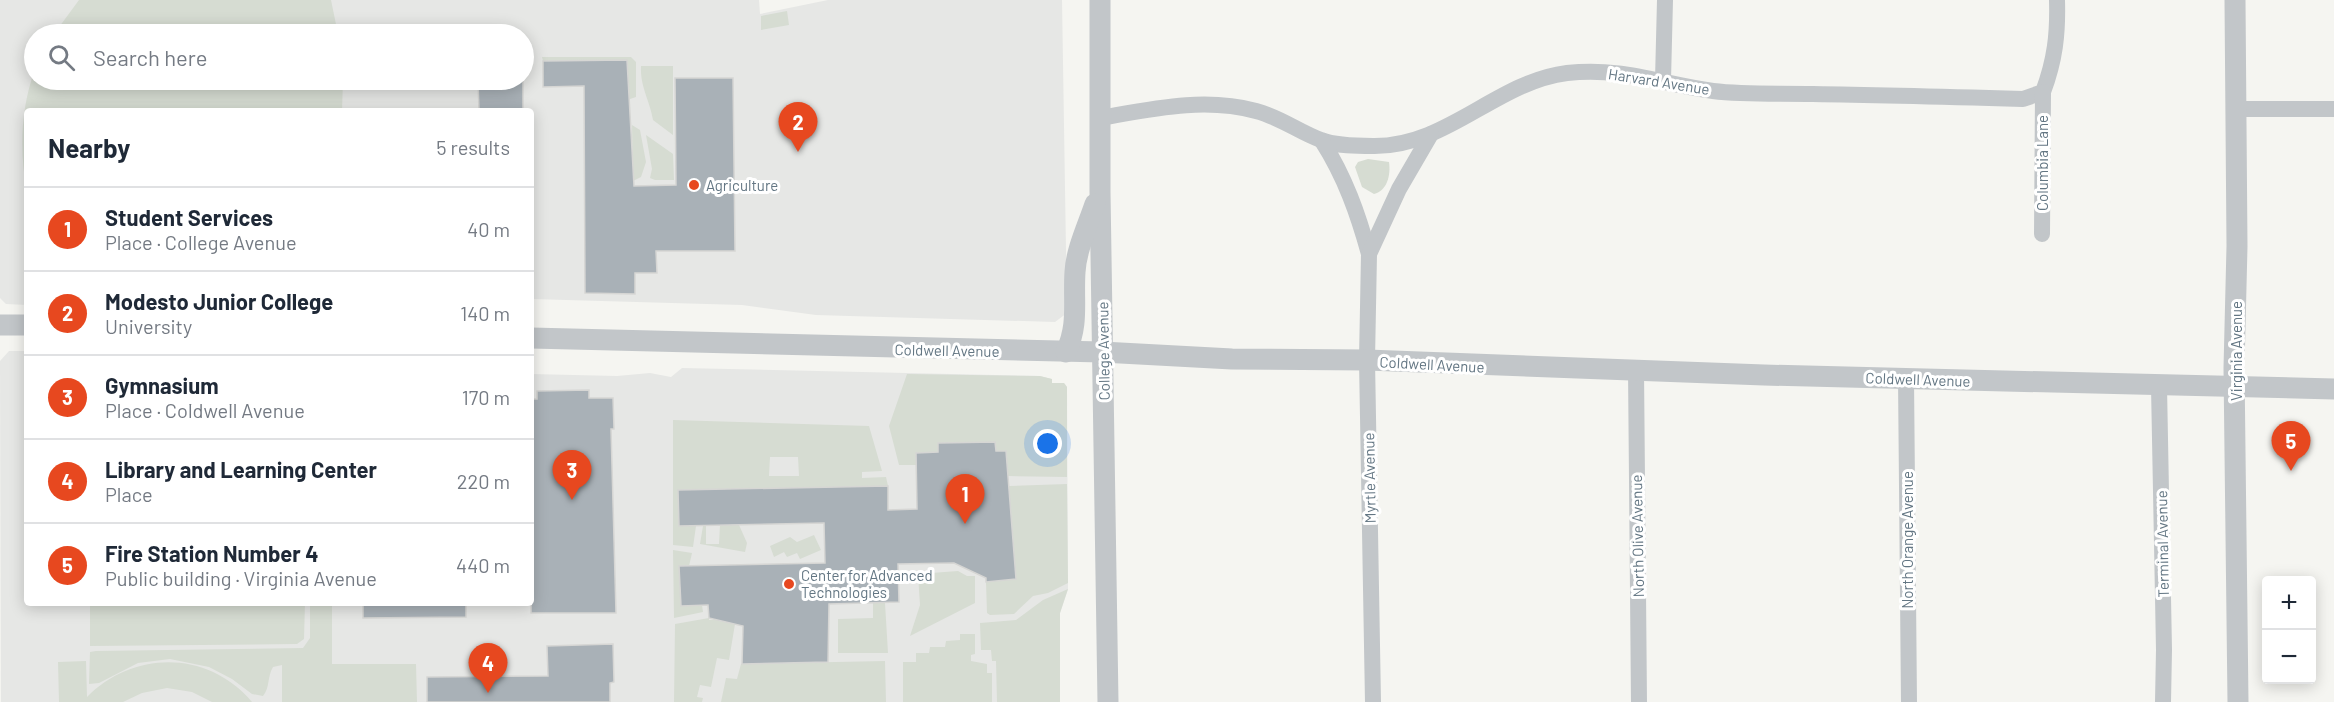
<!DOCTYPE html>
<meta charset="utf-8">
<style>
:root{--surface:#fff;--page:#f2f2f3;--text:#1f2937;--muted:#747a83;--line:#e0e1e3;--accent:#e7481f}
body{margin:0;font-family:Barlow,sans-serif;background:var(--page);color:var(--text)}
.controls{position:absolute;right:18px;bottom:18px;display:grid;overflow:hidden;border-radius:6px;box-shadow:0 3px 15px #0003}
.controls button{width:54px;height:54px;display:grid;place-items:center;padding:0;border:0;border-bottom:2px solid var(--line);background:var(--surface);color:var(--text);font:30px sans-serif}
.you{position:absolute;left:1048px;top:444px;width:21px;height:21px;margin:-15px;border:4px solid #fff;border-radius:50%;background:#1a73e8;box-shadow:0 0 0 9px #1a73e833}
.badge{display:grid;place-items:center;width:39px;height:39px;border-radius:50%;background:var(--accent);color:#fff;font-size:20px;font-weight:700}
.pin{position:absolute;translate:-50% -50px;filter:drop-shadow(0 2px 3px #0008)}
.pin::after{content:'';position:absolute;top:32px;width:21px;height:18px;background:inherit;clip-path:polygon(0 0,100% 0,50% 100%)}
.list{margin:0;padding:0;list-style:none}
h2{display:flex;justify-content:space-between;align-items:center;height:78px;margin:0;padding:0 24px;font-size:26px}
h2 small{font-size:20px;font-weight:400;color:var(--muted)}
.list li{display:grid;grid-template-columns:39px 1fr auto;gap:18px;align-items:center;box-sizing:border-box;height:84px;padding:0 24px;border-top:2px solid var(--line)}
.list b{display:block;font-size:22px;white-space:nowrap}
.list p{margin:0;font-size:20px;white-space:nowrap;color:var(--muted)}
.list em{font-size:20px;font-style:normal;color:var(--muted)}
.icon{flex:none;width:33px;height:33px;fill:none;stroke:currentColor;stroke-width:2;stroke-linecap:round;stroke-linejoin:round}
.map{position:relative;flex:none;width:2334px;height:702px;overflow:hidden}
.search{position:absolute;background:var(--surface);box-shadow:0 3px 15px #0003;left:24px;top:24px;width:510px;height:66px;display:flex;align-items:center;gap:15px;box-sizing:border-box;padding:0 21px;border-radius:33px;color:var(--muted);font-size:22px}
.panel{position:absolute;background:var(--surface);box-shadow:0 3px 15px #0003;left:24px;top:108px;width:510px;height:498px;border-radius:6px}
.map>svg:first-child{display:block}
</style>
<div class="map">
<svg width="2334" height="702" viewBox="0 0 2334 702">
<rect width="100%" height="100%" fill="#f5f5f1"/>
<g fill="#e6e7e5" fill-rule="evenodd">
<path d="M0,0H759L760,14L828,0H1062L1067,313L1055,322L816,315L742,305L531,299V111H27V305L6,304L0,298ZM34,34H524V80H34Z"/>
<polygon points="9,351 27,351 27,603 531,603 531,374 617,376 650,373 671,377 682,368 1040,376 1052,379 1052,383 1064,383 1067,387 1068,589 1060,613 1060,702 1,702 0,361"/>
</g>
<g fill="#d6dcd2" fill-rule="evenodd">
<polygon points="79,0 331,0 338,34 54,34"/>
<polygon points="787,11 789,25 761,30 761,16"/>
<polygon points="542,57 631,57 636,62 636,97 627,100 627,60 543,61"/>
<path d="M641,66H673V135L653,120C650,101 640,87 641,66Z"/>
<path d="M34,72V80H343L342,111H27V191C19,152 21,109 34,72Z"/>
<polygon points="632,125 640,130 646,162 641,177 633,181"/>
<polygon points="646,135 673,154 674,180 655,180 650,178 652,169"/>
<path d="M1368,159L1389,162C1391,175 1387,191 1374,194L1362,187L1355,167L1358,162Z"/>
<polygon points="907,374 1040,376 1052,379 1052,383 1064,383 1067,387 1067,477 1008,476 1006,451 996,451 995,442 938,443 938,452 917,465 899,465 889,426"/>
<path d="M673,420L869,426L882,471L862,472V478L886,477L888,486L679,490L696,526L693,547L673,545ZM770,457H798L799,476H769Z"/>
<polygon points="1067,484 1068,583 1048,593 1033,596 1014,614 990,615 987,613 986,582 1016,579 1009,486"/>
<polygon points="706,525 706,544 719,544 720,525 739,525 747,543 745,552 700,544 703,526"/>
<polygon points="814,535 821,550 800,559 797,553 787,557 784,552 774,557 770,546 790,537 797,542"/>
<polygon points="673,550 692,553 689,566 679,566 681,606 702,605 703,612 674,618"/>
<polygon points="958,571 967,576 975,576 975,603 910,636 920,605 918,574"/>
<polygon points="1068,589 1060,613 1060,702 997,702 996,661 992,661 991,650 981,650 980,623 1016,620 1043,600"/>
<polygon points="90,603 305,603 304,639 297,644 90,646"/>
<path d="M310,603H332V664H416L417,702H282V665L273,667C267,677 270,688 263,696L252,694L232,679L209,667L170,659L138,663L99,683L89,684L90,652L96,651L303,648L310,638Z"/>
<polygon points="873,603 885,603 888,653 838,653 838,619 873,618"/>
<polygon points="709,618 709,620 736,618 729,660 717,658 711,687 700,685 697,697 703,698 702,702 674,702 675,624"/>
<polygon points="960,634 975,634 975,654 971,655 971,661 987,664 987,673 992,673 992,702 903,702 903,662 916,662 916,653 929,653 930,647 945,647 946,641 960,640"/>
<path d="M86,661L87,697C134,650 208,650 252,702H212L192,692L167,688L142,693L123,702H59L58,662Z"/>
<polygon points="885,661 886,702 721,702 726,678 737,679 741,664"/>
</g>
<g fill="#a9b1b7" stroke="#d6d6d4" stroke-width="1.5">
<polygon points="627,60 634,186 676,185 675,78 733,78 735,251 656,251 657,273 635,273 635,294 585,293 584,86 543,87 543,61"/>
<polygon points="478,80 523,80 523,111 479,111"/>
<polygon points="589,390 589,398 613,398 614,429 611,429 616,613 531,613 531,399 537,399 537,391"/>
<polygon points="995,442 996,451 1006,451 1016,579 986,582 986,578 954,563 898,564 899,602 829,604 828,662 742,664 743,626 709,618 708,605 681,606 679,566 825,563 824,523 679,526 678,490 888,486 888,510 917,509 916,453 938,452 938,443"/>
<polygon points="363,603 466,603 466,617 363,618"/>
<polygon points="613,644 614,682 610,683 610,702 427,702 427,677 548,676 547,646"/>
</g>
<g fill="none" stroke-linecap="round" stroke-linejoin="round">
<g stroke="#c2c6c9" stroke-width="16">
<polyline points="1663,80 1665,0"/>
<polyline points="2237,109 2334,109"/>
<path d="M1100,118C1152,109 1204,97 1256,111C1280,117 1299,132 1321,140C1336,146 1358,146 1373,146C1447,147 1496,82 1567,73C1624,67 1660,84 1713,91C1746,95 1781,93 1813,94C1883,95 1953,97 2023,99L2043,92C2055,60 2058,34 2057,0"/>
<path d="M1322,141C1345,177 1358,214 1369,254"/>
<polyline points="2042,234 2043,92"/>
<polyline points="1636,369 1639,702"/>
<polyline points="1906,378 1909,702"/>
<polyline points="2159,386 2164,650 2163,702"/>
<polyline points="1373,702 1367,360 1369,254 1399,189 1431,134"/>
</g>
<g stroke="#c2c6c9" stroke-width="21">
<polyline points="1100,0 1100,192 1108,702"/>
<polyline points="2235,0 2237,246 2234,368 2238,702"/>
<polyline points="0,325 27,325"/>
<polyline points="531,338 1102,352 1232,359 1367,360 1764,375 2334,389"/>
<path d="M1066,352C1079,324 1073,302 1075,272C1076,250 1088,225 1095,204"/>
</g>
</g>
<g fill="#e7481f" stroke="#fff" stroke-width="2">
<circle cx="694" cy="185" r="6"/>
<circle cx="789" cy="584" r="6"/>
</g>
<g text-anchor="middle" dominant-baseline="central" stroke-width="6" stroke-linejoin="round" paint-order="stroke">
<g font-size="15" fill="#637683" stroke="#fff">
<text transform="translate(1659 81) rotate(9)">Harvard Avenue</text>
<text transform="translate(2042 163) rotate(-90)">Columbia Lane</text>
<text transform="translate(947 350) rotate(1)">Coldwell Avenue</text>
<text transform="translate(1103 351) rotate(-91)">College Avenue</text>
<text transform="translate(2236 351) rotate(-90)">Virginia Avenue</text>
<text transform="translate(1432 364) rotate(3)">Coldwell Avenue</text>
<text transform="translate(1918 379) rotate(2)">Coldwell Avenue</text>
<text transform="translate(1369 478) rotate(-91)">Myrtle Avenue</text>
<text transform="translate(1637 536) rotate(-91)">North Olive Avenue</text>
<text transform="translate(1907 540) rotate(-90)">North Orange Avenue</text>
<text transform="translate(2162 544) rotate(-91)">Terminal Avenue</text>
</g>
<g font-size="15" fill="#637683" stroke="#fff" text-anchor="start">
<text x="706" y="185">Agriculture</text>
<text x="801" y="575">Center for Advanced<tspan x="801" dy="17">Technologies</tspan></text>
</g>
</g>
</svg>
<div class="controls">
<button>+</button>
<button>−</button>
</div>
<div class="you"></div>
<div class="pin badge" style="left:965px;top:524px">1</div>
<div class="pin badge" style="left:798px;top:152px">2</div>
<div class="pin badge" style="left:572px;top:500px">3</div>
<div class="pin badge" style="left:488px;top:693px">4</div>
<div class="pin badge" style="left:2291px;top:471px">5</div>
<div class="search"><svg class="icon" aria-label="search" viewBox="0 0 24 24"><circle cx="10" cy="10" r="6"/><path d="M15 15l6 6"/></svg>Search here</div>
<section class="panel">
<h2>Nearby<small>5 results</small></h2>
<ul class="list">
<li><span class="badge">1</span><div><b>Student Services</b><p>Place · College Avenue</p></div><em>40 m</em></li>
<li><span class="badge">2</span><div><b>Modesto Junior College</b><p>University</p></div><em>140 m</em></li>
<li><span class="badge">3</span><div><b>Gymnasium</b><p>Place · Coldwell Avenue</p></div><em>170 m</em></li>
<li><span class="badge">4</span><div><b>Library and Learning Center</b><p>Place</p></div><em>220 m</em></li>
<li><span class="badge">5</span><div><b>Fire Station Number 4</b><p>Public building · Virginia Avenue</p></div><em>440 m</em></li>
</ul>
</section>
</div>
